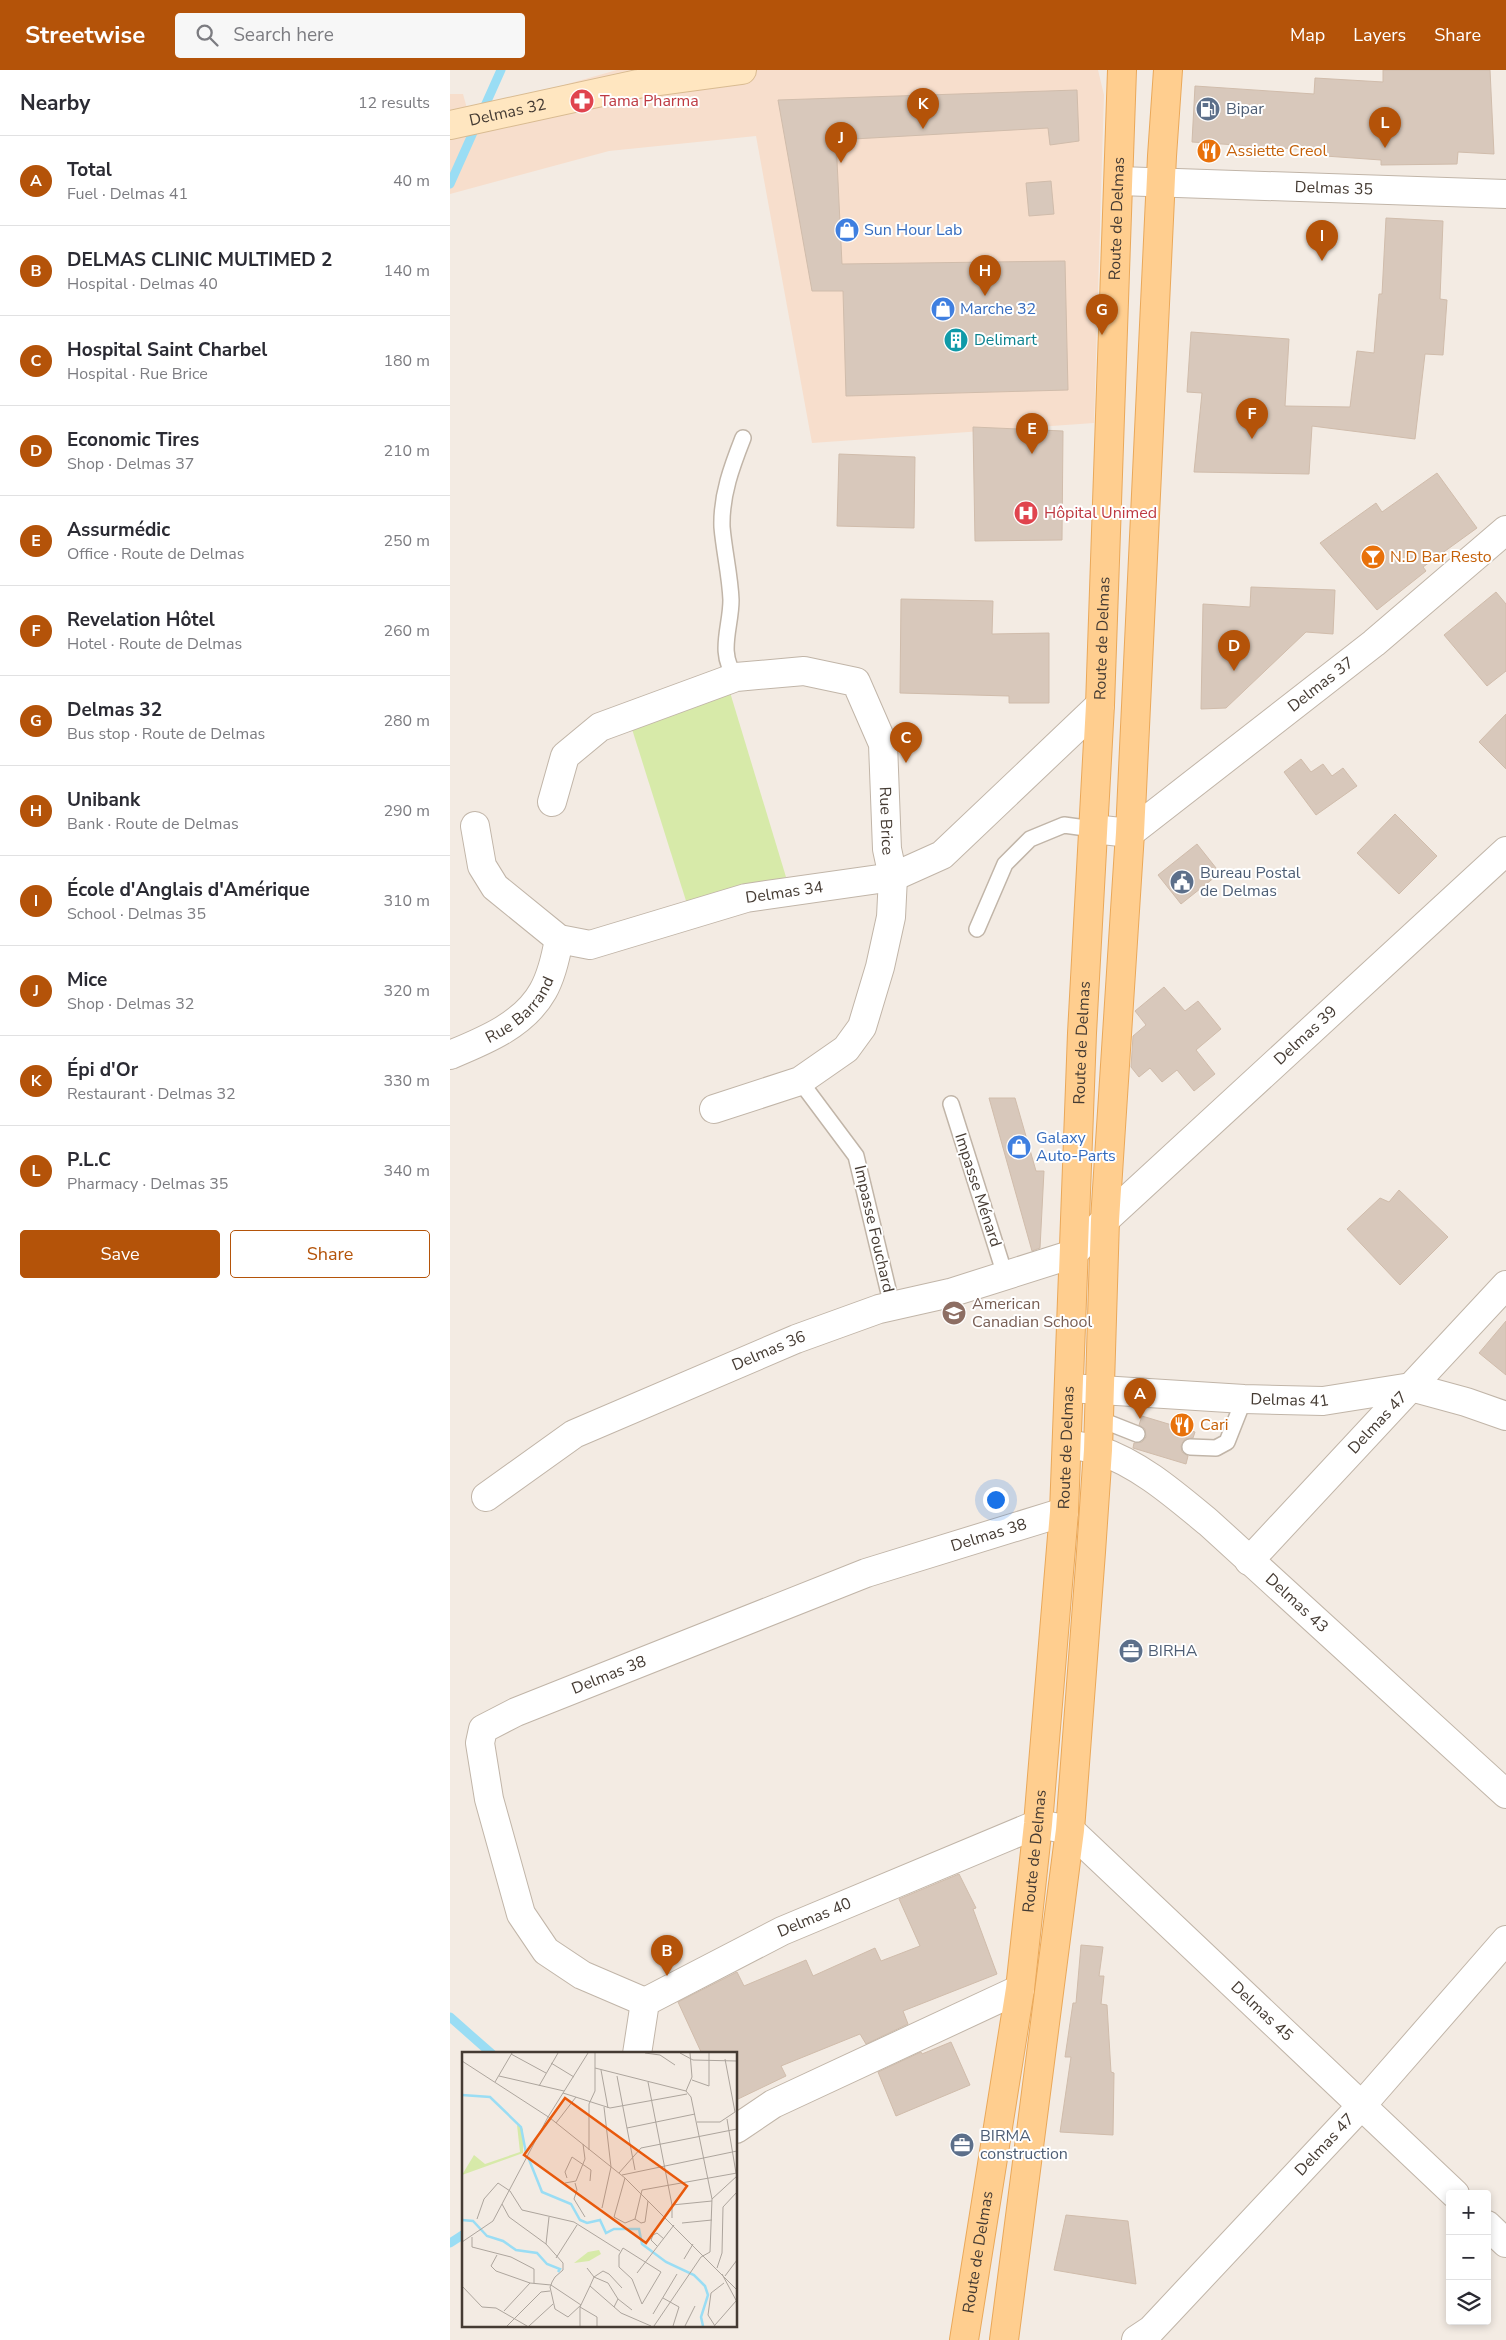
<!DOCTYPE html>
<meta charset="utf-8">
<style>
:root{--surface:#fff;--page:#f7f7f7;--text:#2b2b33;--muted:#7c7c81;--line:#e1e1e2;--accent:#b45309}
body{margin:0;font-family:"Nunito Sans",sans-serif;background:var(--page);color:var(--text)}
.controls{position:absolute;right:15px;bottom:15px;display:grid;overflow:hidden;border-radius:5px;box-shadow:0 2px 8px #0003}
.controls button{width:45px;height:45px;display:grid;place-items:center;padding:0;border:0;border-bottom:1px solid var(--line);background:var(--surface);color:var(--text);font:25px sans-serif}
.you{position:absolute;left:545px;top:1429px;width:18px;height:18px;margin:-12px;border:4px solid #fff;border-radius:50%;background:#1a73e8;box-shadow:0 0 0 8px #1a73e833}
.badge{display:grid;place-items:center;width:32px;height:32px;border-radius:50%;background:var(--accent);color:#fff;font-size:16px;font-weight:700}
.pin{position:absolute;translate:-50% -41px;filter:drop-shadow(0 1px 2px #0008)}
.pin::after{content:'';position:absolute;top:26px;width:18px;height:15px;background:inherit;clip-path:polygon(0 0,100% 0,50% 100%)}
.list{margin:0;padding:0;list-style:none}
h2{display:flex;justify-content:space-between;align-items:center;height:65px;margin:0;padding:0 20px;font-size:21px}
h2 small{font-size:16px;font-weight:400;color:var(--muted)}
.list li{display:grid;grid-template-columns:32px 1fr auto;gap:15px;align-items:center;box-sizing:border-box;height:90px;padding:0 20px;border-top:1px solid var(--line)}
.list b{display:block;font-size:19px;white-space:nowrap}
.list p{margin:0;font-size:16px;white-space:nowrap;color:var(--muted)}
.list em{font-size:16px;font-style:normal;color:var(--muted)}
.actions{display:flex;gap:10px;padding:15px 20px}
.actions a{flex:1;padding:11px 0;border:1px solid var(--accent);border-radius:5px;text-align:center;font-size:18px;color:var(--accent)}
.actions .main{background:var(--accent);color:#fff}
.icon{flex:none;width:28px;height:28px;fill:none;stroke:currentColor;stroke-width:2;stroke-linecap:round;stroke-linejoin:round}
.map{position:relative;flex:none;width:1056px;height:2270px;overflow:hidden}
header{display:flex;align-items:center;gap:30px;box-sizing:border-box;height:70px;padding:0 25px;background:var(--accent);color:#fff}
header strong{font-size:24px}
nav{display:flex;gap:28px;margin-inline-start:auto;font-size:18px}
.search{width:350px;height:45px;background:var(--page);display:flex;align-items:center;gap:12px;box-sizing:border-box;padding:0 18px;border-radius:5px;color:var(--muted);font-size:19px}
main{display:flex}
aside{flex:1;background:var(--surface)}
.map>svg:first-child{display:block}
</style>
<header>
<strong>Streetwise</strong>
<div class="search"><svg class="icon" aria-label="search" viewBox="0 0 24 24"><circle cx="10" cy="10" r="6"/><path d="M15 15l6 6"/></svg>Search here</div>
<nav><a>Map</a><a>Layers</a><a>Share</a></nav>
</header>
<main>
<aside>
<h2>Nearby<small>12 results</small></h2>
<ul class="list">
<li><span class="badge">A</span><div><b>Total</b><p>Fuel · Delmas 41</p></div><em>40 m</em></li>
<li><span class="badge">B</span><div><b>DELMAS CLINIC MULTIMED 2</b><p>Hospital · Delmas 40</p></div><em>140 m</em></li>
<li><span class="badge">C</span><div><b>Hospital Saint Charbel</b><p>Hospital · Rue Brice</p></div><em>180 m</em></li>
<li><span class="badge">D</span><div><b>Economic Tires</b><p>Shop · Delmas 37</p></div><em>210 m</em></li>
<li><span class="badge">E</span><div><b>Assurmédic</b><p>Office · Route de Delmas</p></div><em>250 m</em></li>
<li><span class="badge">F</span><div><b>Revelation Hôtel</b><p>Hotel · Route de Delmas</p></div><em>260 m</em></li>
<li><span class="badge">G</span><div><b>Delmas 32</b><p>Bus stop · Route de Delmas</p></div><em>280 m</em></li>
<li><span class="badge">H</span><div><b>Unibank</b><p>Bank · Route de Delmas</p></div><em>290 m</em></li>
<li><span class="badge">I</span><div><b>École d'Anglais d'Amérique</b><p>School · Delmas 35</p></div><em>310 m</em></li>
<li><span class="badge">J</span><div><b>Mice</b><p>Shop · Delmas 32</p></div><em>320 m</em></li>
<li><span class="badge">K</span><div><b>Épi d'Or</b><p>Restaurant · Delmas 32</p></div><em>330 m</em></li>
<li><span class="badge">L</span><div><b>P.L.C</b><p>Pharmacy · Delmas 35</p></div><em>340 m</em></li>
</ul>
<div class="actions"><a class="main">Save</a><a>Share</a></div>
</aside>
<div class="map">
<svg width="1056" height="2270" viewBox="0 0 1056 2270">
<rect width="100%" height="100%" fill="#f3ebe3"/>
<polygon fill="#f7decc" points="167,0 648,0 654,25 644,353 362,373 306,66 159,81 0,124 0,24 13,24 18,42"/>
<polygon fill="#d7eaa9" points="279,619 336,807 237,834 182,659"/>
<g fill="none" stroke-linecap="round" stroke-linejoin="round">
<g stroke="#9addf4" stroke-width="9">
<polyline points="0,114 51,0"/>
<polyline points="0,1947 42,1984"/>
<polyline points="0,2173 14,2164"/>
</g>
</g>
<g fill="#d8c8bb" stroke="#d0bcab">
<polygon points="933,0 1040,0 1044,84 1008,82 1007,94 931,95 931,90 861,85 861,80 742,72 745,16 864,24 865,8 933,12"/>
<polygon points="627,20 629,71 600,75 598,58 386,70 392,194 615,191 618,320 396,326 393,221 362,221 328,30"/>
<polygon points="601,111 604,144 579,146 576,113"/>
<polygon points="936,148 993,151 990,229 997,230 993,285 975,284 965,369 862,356 859,404 744,402 752,323 737,322 741,262 839,269 835,336 900,337 907,281 924,283 929,224 932,224"/>
<polygon points="523,357 613,361 612,470 525,471"/>
<polygon points="389,384 465,387 464,458 387,456"/>
<polygon points="987,403 1027,458 973,497 976,501 927,540 870,473 926,433 932,442"/>
<polygon points="801,517 885,520 883,564 856,562 776,638 751,639 753,534 800,537"/>
<polygon points="1046,522 1056,534 1056,601 1037,616 994,565"/>
<polygon points="451,529 543,531 542,564 599,563 599,633 559,633 559,626 450,623"/>
<polygon points="1056,644 1056,699 1029,672"/>
<polygon points="851,689 861,702 873,694 882,706 893,698 907,716 866,745 834,702"/>
<polygon points="945,744 987,786 949,824 907,783"/>
<polygon points="747,774 770,803 731,834 708,805"/>
<polygon points="714,917 735,941 748,931 771,959 746,980 765,1004 744,1021 727,1000 712,1012 700,998 689,1007 681,997 683,966 696,955 685,941"/>
<polygon points="539,1028 565,1028 586,1101 594,1101 590,1178 582,1181"/>
<polygon points="949,1120 998,1167 950,1215 897,1159 930,1128 939,1132"/>
<polygon points="1056,1251 1056,1305 1029,1283"/>
<polygon points="692,1346 745,1362 743,1368 735,1369 731,1376 732,1382 738,1386 736,1394 683,1378 684,1373 692,1372 696,1367 695,1359 689,1355"/>
<polygon points="509,1804 526,1838 523,1839 547,1904 453,1941 458,1954 416,1974 410,1964 331,1996 336,2006 286,2030 286,1984 252,1984 228,1932 287,1902 294,1916 356,1890 363,1906 425,1878 431,1891 470,1876 449,1829"/>
<polygon points="631,1875 653,1877 649,1906 654,1906 651,1934 657,1935 661,2002 664,2003 663,2065 610,2062 621,1987 615,1987 623,1933 626,1933"/>
<polygon points="501,1972 520,2015 446,2046 428,2002 471,1982 472,1984"/>
<polygon points="616,2145 678,2151 686,2214 604,2200"/>
</g>
<g fill="none" stroke-linecap="round" stroke-linejoin="round">
<defs>
<g id="lane">
<path d="M286,607C267,583 281,558 281,530C280,505 274,481 272,457C271,425 282,396 293,368"/>
<polyline points="527,859 555,794 580,769 614,755 643,759"/>
<polyline points="350,1011 406,1086 442,1236"/>
<polyline points="501,1034 555,1205"/>
<polyline points="649,1349 687,1364"/>
<polyline points="740,1377 766,1378 777,1372 794,1329"/>
</g>
<g id="street">
<path id="s1" d="M669,111L1056,124"/>
<path id="s2" d="M102,732L115,686L150,657L286,607L354,601L406,612L433,674L437,779L443,807L441,847L430,897L412,957L396,979L350,1011L264,1039"/>
<path id="s3" d="M25,756L32,796L45,817L109,869L140,875L296,828L443,807L492,785L650,635"/>
<path id="s4" d="M643,759L680,763L924,573L1056,460"/>
<path id="s5" d="M0,985C34,971 74,955 93,921C102,905 106,886 109,869"/>
<path id="s6" d="M619,1318L794,1329L873,1331L961,1317L1016,1332L1056,1346"/>
<path id="s7" d="M617,1374C627,1376 639,1377 648,1380C690,1394 725,1425 759,1453L1056,1724"/>
<path id="s8" d="M36,1427L124,1364L346,1269L429,1239L500,1223L623,1184L655,1150L1056,781"/>
<path id="s9" d="M799,1491L1056,1215"/>
<path id="s10" d="M195,1932L132,1905L96,1881L71,1844L39,1729L30,1673L33,1659L66,1642L416,1503L614,1442"/>
<path id="s11" d="M187,1984L195,1932L332,1861L588,1754L620,1760L1005,2124"/>
<polyline points="286,2059 323,2034 570,1919"/>
<polyline points="1037,2155 1056,2173"/>
<path id="s12" d="M686,2270L701,2260L912,2035L1056,1870"/>
</g>
<g id="secondary">
<path id="s13" d="M0,55L188,14L292,0"/>
</g>
<g id="primary">
<path id="s14" d="M514,2270L570,1919L588,1754L614,1442L632,963L650,635L672,0"/>
<polyline points="554,2270 620,1760 641,1482 648,1380 655,1150 680,763 712,86 718,0"/>
</g>
</defs>
<use href="#lane" stroke="#c1b5a8" stroke-width="18"/>
<use href="#street" stroke="#c1b5a8" stroke-width="30"/>
<use href="#secondary" stroke="#d9bb91" stroke-width="30"/>
<use href="#primary" stroke="#eaa859" stroke-width="30"/>
<use href="#lane" stroke="#fff" stroke-width="15"/>
<use href="#street" stroke="#fff" stroke-width="28"/>
<use href="#secondary" stroke="#ffe6c0" stroke-width="28"/>
<use href="#primary" stroke="#ffce8f" stroke-width="28"/>
</g>
<defs>
<symbol id="pharmacy-disc" viewBox="-11 -11 22 22"><circle r="9.5" fill="#e0444e" stroke="#fff"/><path d="M-2-6h4v4h4v4h-4v4h-4v-4h-4v-4h4Z" fill="#fff"/></symbol>
<symbol id="fuel-disc" viewBox="-11 -11 22 22"><circle r="9.5" fill="#5c6f8a" stroke="#fff"/><path d="M-5.5-6h7V0h2V4h1.3V-2.5L3-4.5l.8-.8L6-3V5H2.5V1h-1V6h-7ZM-4.2-4.7v3.2H.2V-4.7Z" fill="#fff"/></symbol>
<symbol id="restaurant-disc" viewBox="-11 -11 22 22"><circle r="9.5" fill="#e8710a" stroke="#fff"/><path d="M-5-6h1v4h1v-4h1v4h1v-4h1v5L-1.5 .5V6h-2V.5L-5-1ZM5-6V6H3V1.5H1.5Q1.5-4 5-6Z" fill="#fff"/></symbol>
<symbol id="shop-disc" viewBox="-11 -11 22 22"><circle r="9.5" fill="#3f7fe0" stroke="#fff"/><path d="M-5-2.5h2.3a2.7 3.5 0 0 1 5.4 0H5L5.5 6h-11ZM-1.5-2.5h3a1.5 2.3 0 0 0-3 0Z" fill="#fff"/></symbol>
<symbol id="building-disc" viewBox="-11 -11 22 22"><circle r="9.5" fill="#0f9aa8" stroke="#fff"/><path d="M-4-6H4V6H1V3H-1V6H-4ZM-2.5-4.3h1.7v1.8h-1.7ZM.8-4.3h1.7v1.8H.8ZM-2.5-1h1.7V.8h-1.7ZM.8-1h1.7V.8H.8Z" fill="#fff"/></symbol>
<symbol id="hospital-disc" viewBox="-11 -11 22 22"><circle r="9.5" fill="#e0444e" stroke="#fff"/><path d="M-5-5h3v3.5h4V-5h3V5h-3V1.5h-4V5h-3Z" fill="#fff"/></symbol>
<symbol id="bar-disc" viewBox="-11 -11 22 22"><circle r="9.5" fill="#e8710a" stroke="#fff"/><path d="M-6-5H6L.8 .8V4.5H3.5V6h-7V4.5H-.8V.8Z" fill="#fff"/></symbol>
<symbol id="civic-disc" viewBox="-11 -11 22 22"><circle r="9.5" fill="#5c6f8a" stroke="#fff"/><path d="M-.6-6.5H3V-4.5H.6V-3L4-1V1h2V6H-6V1h2V-1L-.6-3ZM-1.2 2.5V6h2.4V2.5Z" fill="#fff"/></symbol>
<symbol id="school-disc" viewBox="-11 -11 22 22"><circle r="9.5" fill="#8d6e63" stroke="#fff"/><path d="M0-5L7-2L0 1L-7-2ZM-4 1L0 2.5L4 1V4Q0 6-4 4Z" fill="#fff"/></symbol>
<symbol id="office-disc" viewBox="-11 -11 22 22"><circle r="9.5" fill="#5c6f8a" stroke="#fff"/><path d="M-6-3h4V-5.5h4V-3h4V5H-6ZM-1-4.5V-3h2v-1.5ZM-6 0V1H6V0Z" fill="#fff"/></symbol>
</defs>
<g fill-rule="evenodd">
<use href="#pharmacy-disc" x="118" y="17" width="28" height="28"/>
<use href="#fuel-disc" x="744" y="25" width="28" height="28"/>
<use href="#restaurant-disc" x="745" y="67" width="28" height="28"/>
<use href="#shop-disc" x="383" y="146" width="28" height="28"/>
<use href="#shop-disc" x="479" y="225" width="28" height="28"/>
<use href="#building-disc" x="492" y="256" width="28" height="28"/>
<use href="#hospital-disc" x="562" y="429" width="28" height="28"/>
<use href="#bar-disc" x="909" y="473" width="28" height="28"/>
<use href="#civic-disc" x="718" y="798" width="28" height="28"/>
<use href="#shop-disc" x="555" y="1063" width="28" height="28"/>
<use href="#school-disc" x="490" y="1229" width="28" height="28"/>
<use href="#restaurant-disc" x="718" y="1341" width="28" height="28"/>
<use href="#office-disc" x="667" y="1567" width="28" height="28"/>
<use href="#office-disc" x="498" y="2061" width="28" height="28"/>
</g>
<g text-anchor="middle" dominant-baseline="central" stroke-width="4" stroke-linejoin="round" paint-order="stroke">
<g font-size="16" fill="#be3a42" stroke="#fff" text-anchor="start">
<text x="150" y="31">Tama Pharma</text>
<text x="594" y="443">Hôpital Unimed</text>
</g>
<g font-size="16" fill="#4e5e75" stroke="#fff" text-anchor="start">
<text x="776" y="39">Bipar</text>
<text x="750" y="803">Bureau Postal<tspan x="750" dy="18">de Delmas</tspan></text>
<text x="698" y="1581">BIRHA</text>
<text x="530" y="2066">BIRMA<tspan x="530" dy="18">construction</tspan></text>
</g>
<g font-size="16" fill="#453b33" stroke="#fff">
<text stroke="none"><textPath href="#s13" startOffset="59">Delmas 32</textPath></text>
<text stroke="none"><textPath href="#s1" startOffset="215">Delmas 35</textPath></text>
<text stroke="none"><textPath href="#s14" startOffset="2129">Route de Delmas</textPath></text>
<text stroke="none"><textPath href="#s14" startOffset="1709">Route de Delmas</textPath></text>
<text stroke="none"><textPath href="#s4" startOffset="279">Delmas 37</textPath></text>
<text stroke="none"><textPath href="#s2" startOffset="504">Rue Brice</textPath></text>
<text stroke="none"><textPath href="#s3" startOffset="381">Delmas 34</textPath></text>
<text stroke="none"><textPath href="#s5" startOffset="85">Rue Barrand</textPath></text>
<text stroke="none"><textPath href="#s8" startOffset="959">Delmas 39</textPath></text>
<text stroke="none"><textPath href="#s14" startOffset="1304">Route de Delmas</textPath></text>
<text transform="translate(528 1120) rotate(72)">Impasse Ménard</text>
<text transform="translate(424 1159) rotate(77)">Impasse Fouchard</text>
<text stroke="none"><textPath href="#s8" startOffset="320">Delmas 36</textPath></text>
<text stroke="none"><textPath href="#s6" startOffset="221">Delmas 41</textPath></text>
<text stroke="none"><textPath href="#s9" startOffset="189">Delmas 47</textPath></text>
<text stroke="none"><textPath href="#s14" startOffset="899">Route de Delmas</textPath></text>
<text stroke="none"><textPath href="#s10" startOffset="889">Delmas 38</textPath></text>
<text stroke="none"><textPath href="#s7" startOffset="284">Delmas 43</textPath></text>
<text stroke="none"><textPath href="#s10" startOffset="484">Delmas 38</textPath></text>
<text stroke="none"><textPath href="#s14" startOffset="494">Route de Delmas</textPath></text>
<text stroke="none"><textPath href="#s11" startOffset="242">Delmas 40</textPath></text>
<text stroke="none"><textPath href="#s11" startOffset="781">Delmas 45</textPath></text>
<text stroke="none"><textPath href="#s12" startOffset="272">Delmas 47</textPath></text>
<text stroke="none"><textPath href="#s14" startOffset="89">Route de Delmas</textPath></text>
</g>
<g font-size="16" fill="#c56008" stroke="#fff" text-anchor="start">
<text x="776" y="81">Assiette Creol</text>
<text x="940" y="487">N.D Bar Resto</text>
<text x="750" y="1355">Cari</text>
</g>
<g font-size="16" fill="#366cbe" stroke="#fff" text-anchor="start">
<text x="414" y="160">Sun Hour Lab</text>
<text x="510" y="239">Marche 32</text>
<text x="586" y="1068">Galaxy<tspan x="586" dy="18">Auto-Parts</tspan></text>
</g>
<g font-size="16" fill="#0d838f" stroke="#fff" text-anchor="start">
<text x="524" y="270">Delimart</text>
</g>
<g font-size="16" fill="#785e54" stroke="#fff" text-anchor="start">
<text x="522" y="1234">American<tspan x="522" dy="18">Canadian School</tspan></text>
</g>
</g>
<g transform="translate(12 1982)">
<rect width="275" height="275" fill="#f3ebe3"/>
<path d="M55,73L61,77V101L0,123L12,103L23,112L58,100ZM137,198L139,202L127,209L112,211L126,200Z" fill="#d7eaa9"/>
<path fill="none" stroke="#9addf4" stroke-width="2.5" d="M0,43L28,45L59,75L64,101M66,105L80,140L109,152L118,168L125,171L138,168L144,181L152,177H177L180,192L204,210L232,223L243,234L246,243L239,265L241,274M0,168L11,169L25,184L41,189L54,198L75,201L85,212L98,217L96,220"/>
<path fill="none" stroke="#ada59d" stroke-width="1" d="M183,1L198,3L213,13M218,1L231,8L275,9M49,2L84,21M263,7L273,60M0,9L88,66L163,126L275,238M89,11L112,25M133,16L224,39M139,18L146,56M37,24L102,39M155,24L173,118M230,28L247,34V1M33,30L50,1M186,30L210,153V166M77,34L96,1M224,39L230,25L228,1M101,41L148,56L225,42M86,65L126,1M265,67L274,121M235,70H258L273,60M94,71L114,45M165,76L233,62M127,98V52L133,39V1M157,121L179,96L275,77M160,123L275,99M105,126L103,120L110,105L129,118L128,129M163,126L152,165L163,171L173,167M103,131L114,129L123,107L121,92M113,131L115,138L112,147L123,165M250,147L275,124M186,149L183,170L179,171L173,167L180,138L275,121M210,153L250,149M140,156L149,115L142,55M15,167L22,147L36,131L48,139L60,158L112,170L158,199M220,171L250,168M10,185V195L49,205L72,217V231M0,190L31,169L86,65M84,192L87,165M195,194L189,188L191,183L195,181L202,187M161,196L199,220L180,252L170,227L157,215V203ZM35,203L29,214L34,219L68,231L89,233L119,253L106,265L93,257L88,235L89,233L90,230L93,225L101,218V211L84,192L47,165L40,152M94,206L115,173M222,207L231,192M125,216L132,225L141,219L147,222L160,236M255,216L260,201L261,155L275,140M175,221L212,173M260,222L275,250M263,224L275,208M0,234L20,255L34,256L65,274M128,234L132,225L146,231L156,247L152,255M201,246L217,255L211,274M156,247L170,258M118,255L135,265V274M42,259L68,231M191,262L215,222M253,273L274,249M45,274L79,240L88,239M67,274L91,252M118,274V255L128,234L159,261L189,274M192,274L239,205L248,200L250,147L229,45L224,39M223,274L233,254M253,274L246,263L249,241L262,231"/>
<path fill="#e8590c" fill-opacity="0.15" stroke="#e8590c" stroke-width="2.5" d="M103,46L225,134L184,191L62,103Z"/>
<rect width="275" height="275" fill="none" stroke="#453b33" stroke-width="2.5"/>
</g>
</svg>
<div class="controls">
<button>+</button>
<button>−</button>
<button><svg class="icon" aria-label="layers" viewBox="0 0 24 24"><path d="M12 4l9 5-9 5-9-5zM3 14l9 5 9-5"/></svg></button>
</div>
<div class="you"></div>
<div class="pin badge" style="left:690px;top:1349px">A</div>
<div class="pin badge" style="left:217px;top:1906px">B</div>
<div class="pin badge" style="left:456px;top:693px">C</div>
<div class="pin badge" style="left:784px;top:601px">D</div>
<div class="pin badge" style="left:582px;top:384px">E</div>
<div class="pin badge" style="left:802px;top:369px">F</div>
<div class="pin badge" style="left:652px;top:265px">G</div>
<div class="pin badge" style="left:535px;top:226px">H</div>
<div class="pin badge" style="left:872px;top:191px">I</div>
<div class="pin badge" style="left:391px;top:93px">J</div>
<div class="pin badge" style="left:473px;top:59px">K</div>
<div class="pin badge" style="left:935px;top:78px">L</div>
</div>
</main>
